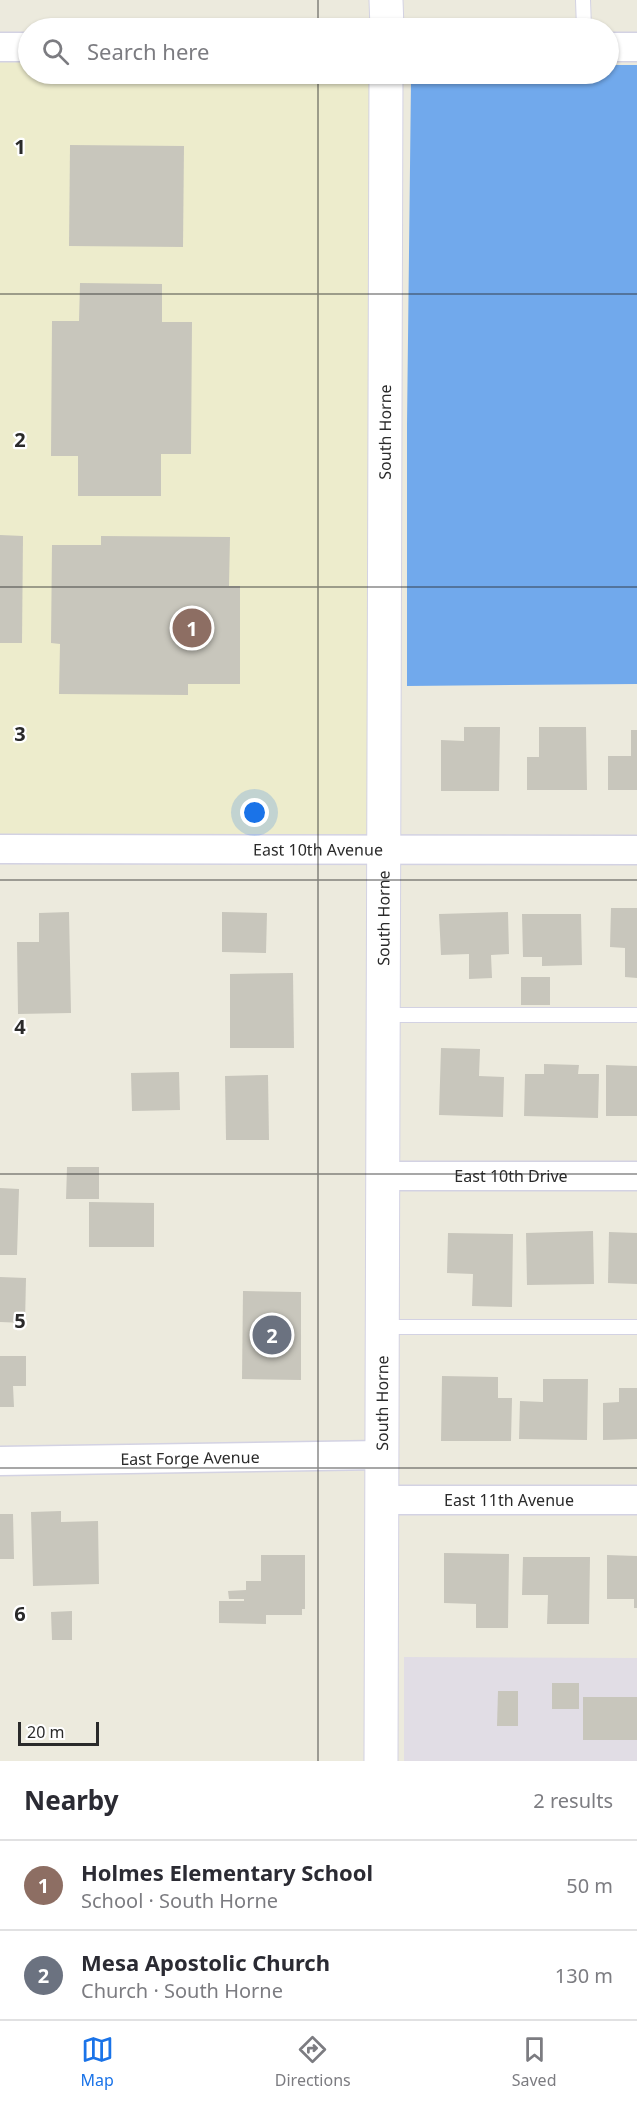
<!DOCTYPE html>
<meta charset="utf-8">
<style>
:root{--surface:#fff;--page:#f2f2f3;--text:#2b2b33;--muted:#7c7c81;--line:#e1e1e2;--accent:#1a73e8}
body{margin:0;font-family:"Noto Sans",sans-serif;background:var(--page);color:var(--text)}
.scale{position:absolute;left:18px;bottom:15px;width:81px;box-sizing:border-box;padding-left:6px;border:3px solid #2a2a2a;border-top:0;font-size:16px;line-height:21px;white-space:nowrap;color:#2a2a2a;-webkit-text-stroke:4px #fff;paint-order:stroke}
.you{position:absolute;left:255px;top:813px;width:21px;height:21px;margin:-15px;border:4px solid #fff;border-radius:50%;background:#1a73e8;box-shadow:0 0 0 9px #1a73e833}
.badge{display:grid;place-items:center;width:39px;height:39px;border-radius:50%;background:var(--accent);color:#fff;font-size:20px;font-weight:700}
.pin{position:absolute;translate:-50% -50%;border:3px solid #fff;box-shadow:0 2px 6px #0006}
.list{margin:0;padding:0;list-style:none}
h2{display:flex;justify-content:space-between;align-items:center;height:78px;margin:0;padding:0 24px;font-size:26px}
h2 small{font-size:20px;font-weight:400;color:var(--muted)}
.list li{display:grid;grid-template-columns:39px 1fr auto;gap:18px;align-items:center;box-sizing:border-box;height:90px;padding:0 24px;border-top:2px solid var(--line)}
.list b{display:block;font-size:22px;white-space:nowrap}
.list p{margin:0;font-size:20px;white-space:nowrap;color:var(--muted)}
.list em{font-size:20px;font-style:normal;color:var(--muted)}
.icon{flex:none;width:33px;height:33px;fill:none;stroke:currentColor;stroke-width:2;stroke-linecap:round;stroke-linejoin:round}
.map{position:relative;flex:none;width:637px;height:1761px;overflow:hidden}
.search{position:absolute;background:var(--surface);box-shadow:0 2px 4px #0004;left:18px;right:18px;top:18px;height:66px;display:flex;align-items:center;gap:15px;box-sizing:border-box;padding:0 21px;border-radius:33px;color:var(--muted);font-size:22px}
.sheet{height:258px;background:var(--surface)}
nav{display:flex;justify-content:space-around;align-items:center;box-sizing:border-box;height:84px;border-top:2px solid var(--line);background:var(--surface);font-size:16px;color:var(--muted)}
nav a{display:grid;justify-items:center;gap:3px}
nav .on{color:var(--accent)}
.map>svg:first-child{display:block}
</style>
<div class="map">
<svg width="637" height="1761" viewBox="0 0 637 1761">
<rect width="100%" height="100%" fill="#eceadd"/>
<polygon fill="#e1dde5" points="404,1657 637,1658 637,1761 404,1761"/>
<polygon fill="#edeccc" points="0,47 28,47 28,74 386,74 383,850 0,850"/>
<polygon fill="#71a9ec" points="609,65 637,65 637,684 407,686 407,425 411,81 418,74 608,74"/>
<g fill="#c8c6bc">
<polygon points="70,145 184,146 183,247 69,246"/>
<polygon points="80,283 162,284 162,322 192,322 191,454 161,454 161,496 78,496 78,456 51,456 52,321 79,321"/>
<polygon points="0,535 23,536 22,643 0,643"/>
<polygon points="101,536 230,537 229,586 240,586 240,684 188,684 188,695 59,694 60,644 51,643 52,545 101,545"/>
<polygon points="464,727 500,727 499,791 441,791 441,740 464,741"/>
<polygon points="539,727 586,727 587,790 527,790 527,757 539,757"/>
<polygon points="631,730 637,730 637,790 608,790 608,756 631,756"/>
<polygon points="611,908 637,908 637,978 625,977 625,948 610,947"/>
<polygon points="69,912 71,1013 18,1014 17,942 39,942 39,913"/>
<polygon points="222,912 267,913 266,953 222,952"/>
<polygon points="508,912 509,954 491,955 492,978 469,979 469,954 441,955 439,914"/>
<polygon points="522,914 581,914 582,965 542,966 542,957 523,957"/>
<polygon points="293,973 294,1048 230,1048 230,974"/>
<rect x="521" y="977" width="29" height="28"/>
<polygon points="441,1048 480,1049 479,1076 504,1077 503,1117 439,1115"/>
<polygon points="544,1064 579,1065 578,1074 599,1074 598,1118 524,1116 525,1074 544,1074"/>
<polygon points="606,1065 637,1066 637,1116 606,1116"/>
<polygon points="179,1072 180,1110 132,1111 131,1073"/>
<polygon points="268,1075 269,1140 226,1140 225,1076"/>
<polygon points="67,1167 99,1167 99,1199 66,1199"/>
<polygon points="0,1188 19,1189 17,1255 0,1255"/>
<polygon points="89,1202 154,1203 154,1247 89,1247"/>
<polygon points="593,1231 594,1284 527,1285 526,1233"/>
<polygon points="609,1232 637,1233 637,1284 608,1283"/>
<polygon points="448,1233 513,1234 512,1307 472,1306 473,1274 447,1273"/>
<polygon points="0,1277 26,1278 25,1323 0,1322"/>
<polygon points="243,1291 301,1292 301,1380 242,1379"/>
<polygon points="0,1356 26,1356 26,1386 13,1386 14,1407 0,1407"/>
<polygon points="442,1376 498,1377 498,1398 512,1398 511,1441 441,1441"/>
<polygon points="543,1379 588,1379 587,1440 519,1439 520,1401 543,1402"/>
<polygon points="619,1388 637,1388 637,1439 603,1440 603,1403 619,1402"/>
<polygon points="61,1511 61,1522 98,1521 99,1584 33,1586 31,1512"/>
<polygon points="0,1514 13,1514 14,1559 0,1559"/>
<polygon points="444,1553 509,1554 508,1628 476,1628 476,1604 444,1603"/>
<polygon points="261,1555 305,1555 305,1609 302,1609 302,1615 266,1615 266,1624 219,1623 219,1601 244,1601 244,1599 229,1599 228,1591 246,1590 246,1581 261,1581"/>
<polygon points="607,1555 637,1556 637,1608 634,1608 634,1599 607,1599"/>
<polygon points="523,1557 590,1557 589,1624 547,1624 548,1595 522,1595"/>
<polygon points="72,1611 72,1640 52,1640 51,1612"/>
<rect x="552" y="1683" width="27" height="26"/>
<polygon points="498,1691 518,1691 518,1726 497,1726"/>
<rect x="583" y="1697" width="54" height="43"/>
</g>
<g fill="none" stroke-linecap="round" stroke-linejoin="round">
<defs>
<g id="service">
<polyline points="583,0 584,28"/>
<polyline points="383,1015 637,1015"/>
<polyline points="382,1327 637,1327"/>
</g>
<g id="minor">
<polyline points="0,47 28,47"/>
<polyline points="608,47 637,47"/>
<path id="s1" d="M0,849L637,850"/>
<path id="s2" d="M383,1176H637"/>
<path id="s3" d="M0,1461L381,1455"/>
<path id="s4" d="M381,1500H637"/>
</g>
<g id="tertiary">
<polyline points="386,0 387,28"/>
<path id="s5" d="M381,1761L386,74"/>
</g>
</defs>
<use href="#service" stroke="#d3d2e3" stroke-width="16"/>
<use href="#minor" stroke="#d3d2e3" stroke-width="31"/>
<use href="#tertiary" stroke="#d3d2e3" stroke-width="35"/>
<use href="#service" stroke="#fff" stroke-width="14"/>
<use href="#minor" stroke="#fff" stroke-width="28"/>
<use href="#tertiary" stroke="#fff" stroke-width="33"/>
</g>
<path fill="none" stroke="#2a2a2a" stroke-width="1.5" stroke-opacity="0.55" d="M318,0V28M318,74V1761M0,294H637M0,587H637M0,880H637M0,1174H637M0,1468H637"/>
<g text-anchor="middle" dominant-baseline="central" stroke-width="4.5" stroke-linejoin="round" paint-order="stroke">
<g font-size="16" fill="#2a2a2a" stroke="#fff">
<text stroke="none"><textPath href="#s5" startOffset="1329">South Horne</textPath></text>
<text stroke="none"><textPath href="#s1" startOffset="318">East 10th Avenue</textPath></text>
<text stroke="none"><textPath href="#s5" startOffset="843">South Horne</textPath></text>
<text stroke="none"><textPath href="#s2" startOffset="128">East 10th Drive</textPath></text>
<text stroke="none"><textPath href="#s5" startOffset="358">South Horne</textPath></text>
<text stroke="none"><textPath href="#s3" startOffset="190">East Forge Avenue</textPath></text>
<text stroke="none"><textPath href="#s4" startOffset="128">East 11th Avenue</textPath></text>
</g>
</g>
<g font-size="20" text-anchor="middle" font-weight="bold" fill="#2a2a2a" stroke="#fff" stroke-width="4.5" stroke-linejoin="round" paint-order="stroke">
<text x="20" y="154">1</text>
<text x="20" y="447">2</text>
<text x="20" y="741">3</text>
<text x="20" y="1034">4</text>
<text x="20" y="1328">5</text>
<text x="20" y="1621">6</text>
</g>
</svg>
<div class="scale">20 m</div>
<div class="you"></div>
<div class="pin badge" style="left:192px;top:628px;background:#8d6e63">1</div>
<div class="pin badge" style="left:272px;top:1335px;background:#6b7280">2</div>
<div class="search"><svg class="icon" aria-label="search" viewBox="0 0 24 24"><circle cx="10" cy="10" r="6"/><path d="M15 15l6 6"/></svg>Search here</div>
</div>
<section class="sheet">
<h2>Nearby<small>2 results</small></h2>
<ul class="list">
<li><span class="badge" style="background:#8d6e63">1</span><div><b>Holmes Elementary School</b><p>School · South Horne</p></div><em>50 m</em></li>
<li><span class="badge" style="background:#6b7280">2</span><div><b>Mesa Apostolic Church</b><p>Church · South Horne</p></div><em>130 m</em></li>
</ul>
</section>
<nav>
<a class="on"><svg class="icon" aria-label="map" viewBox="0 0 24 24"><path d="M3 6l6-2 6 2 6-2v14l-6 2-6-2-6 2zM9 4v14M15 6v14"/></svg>Map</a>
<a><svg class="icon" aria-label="directions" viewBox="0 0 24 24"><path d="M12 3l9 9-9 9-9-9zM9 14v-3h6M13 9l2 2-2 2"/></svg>Directions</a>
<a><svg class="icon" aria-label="saved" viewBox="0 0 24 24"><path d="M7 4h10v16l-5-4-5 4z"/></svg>Saved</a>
</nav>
